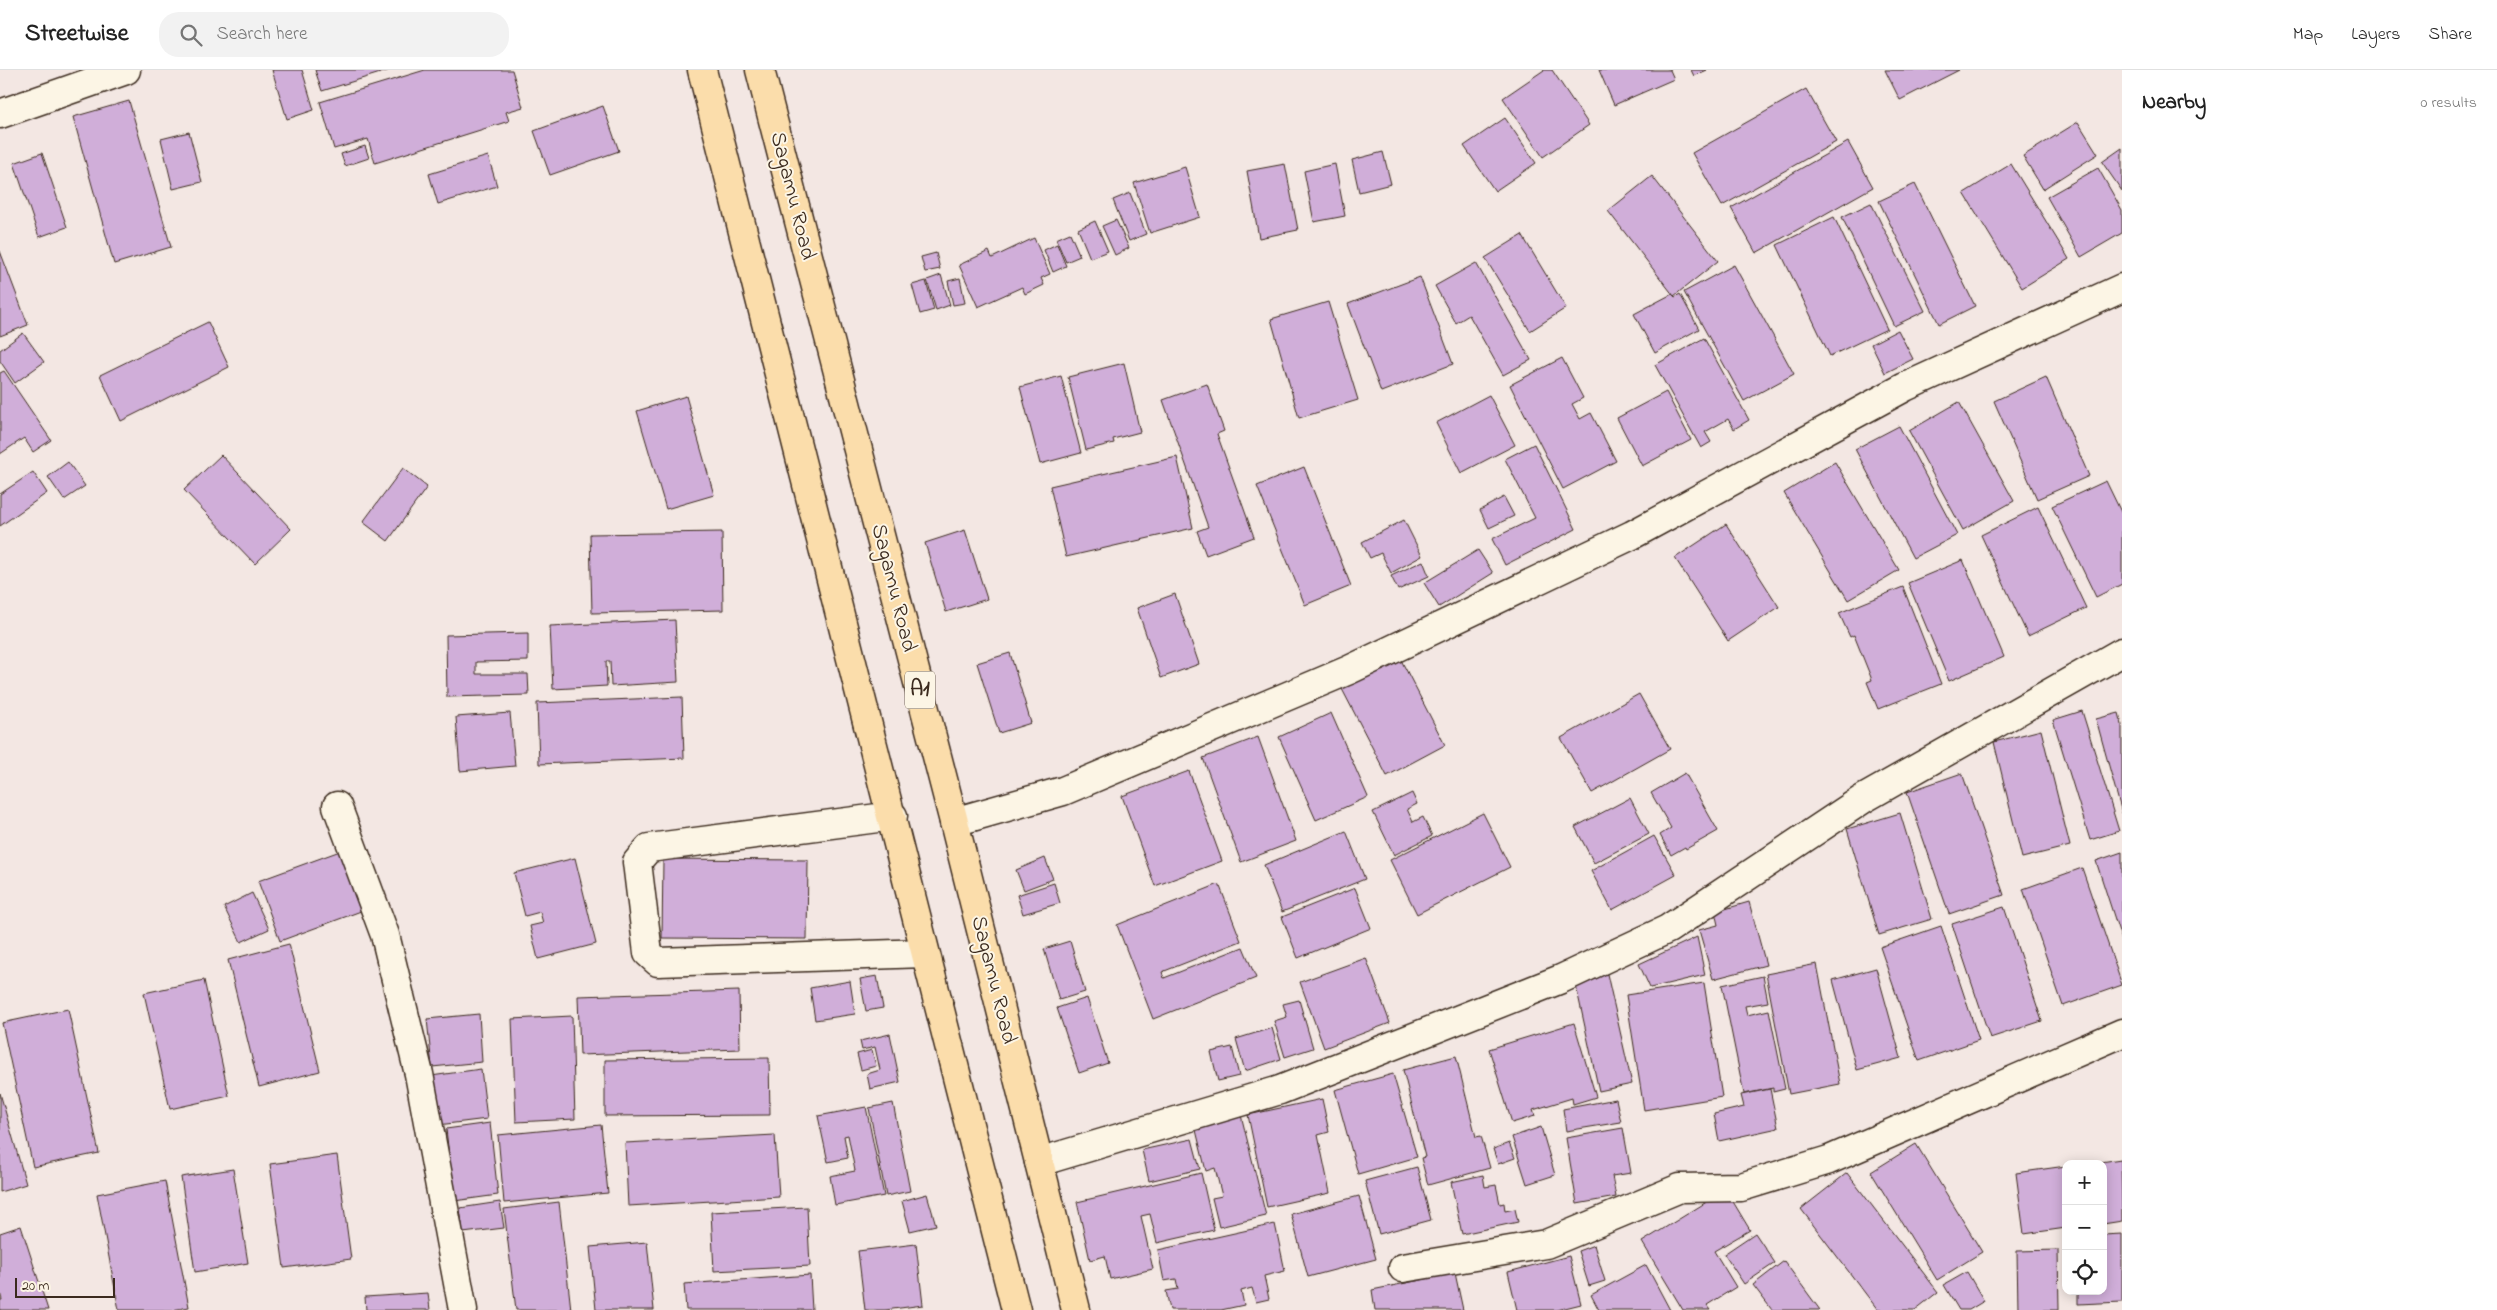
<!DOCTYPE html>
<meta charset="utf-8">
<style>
:root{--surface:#fff;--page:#f2f2f2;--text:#222;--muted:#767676;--line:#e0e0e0}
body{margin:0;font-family:"Indie Flower",sans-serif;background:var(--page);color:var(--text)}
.controls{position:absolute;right:15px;bottom:15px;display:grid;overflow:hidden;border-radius:10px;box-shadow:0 2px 12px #0003}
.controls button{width:45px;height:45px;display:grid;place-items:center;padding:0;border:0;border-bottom:1px solid var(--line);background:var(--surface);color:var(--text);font:25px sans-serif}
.scale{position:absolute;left:15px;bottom:12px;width:100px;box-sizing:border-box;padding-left:5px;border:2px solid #3b2a1e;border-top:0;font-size:14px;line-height:18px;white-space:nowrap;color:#3b2a1e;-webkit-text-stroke:4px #fcf5e5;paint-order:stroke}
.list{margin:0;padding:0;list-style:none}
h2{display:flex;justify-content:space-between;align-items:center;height:65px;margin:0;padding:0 20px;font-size:21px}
h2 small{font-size:16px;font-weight:400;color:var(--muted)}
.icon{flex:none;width:28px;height:28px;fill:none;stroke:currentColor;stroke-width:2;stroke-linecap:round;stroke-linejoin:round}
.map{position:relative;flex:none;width:2122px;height:1240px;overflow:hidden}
header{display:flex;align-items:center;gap:30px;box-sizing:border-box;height:70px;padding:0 25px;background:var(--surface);border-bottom:1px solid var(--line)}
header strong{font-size:24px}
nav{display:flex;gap:28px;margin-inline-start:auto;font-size:18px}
.search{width:350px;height:45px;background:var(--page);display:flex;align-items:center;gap:12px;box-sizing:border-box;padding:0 18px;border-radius:20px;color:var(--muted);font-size:19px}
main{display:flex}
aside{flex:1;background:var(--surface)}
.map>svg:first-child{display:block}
</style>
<header>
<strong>Streetwise</strong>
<div class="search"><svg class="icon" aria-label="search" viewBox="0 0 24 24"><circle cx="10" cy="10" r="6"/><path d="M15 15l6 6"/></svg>Search here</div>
<nav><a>Map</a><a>Layers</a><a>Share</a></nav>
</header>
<main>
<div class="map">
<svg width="2122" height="1240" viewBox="0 0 2122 1240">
<rect width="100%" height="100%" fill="#f3e7e3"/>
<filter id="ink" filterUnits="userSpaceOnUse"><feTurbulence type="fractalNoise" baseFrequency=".02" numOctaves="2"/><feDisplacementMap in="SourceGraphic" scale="10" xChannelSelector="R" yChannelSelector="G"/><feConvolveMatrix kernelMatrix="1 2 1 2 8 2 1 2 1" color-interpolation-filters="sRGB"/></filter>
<g filter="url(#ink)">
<g fill="#d0aed9" stroke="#3b2a1e">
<polygon points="272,0 302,0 314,40 287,49"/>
<polygon points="315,0 390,0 322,21"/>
<polygon points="425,0 512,0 523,37 506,42 509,51 375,93 368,69 334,79 320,32"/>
<polygon points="1544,0 1552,0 1589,55 1543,87 1503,28"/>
<polygon points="1599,0 1670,0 1674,9 1614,35"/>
<polygon points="1691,0 1707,0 1694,6"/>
<polygon points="1885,0 1959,0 1900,30"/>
<polygon points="1806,19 1836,72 1722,136 1692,83"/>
<polygon points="129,31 171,177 114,194 73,47"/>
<polygon points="603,36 619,81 550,105 534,61"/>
<polygon points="1505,48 1536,93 1495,121 1464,76"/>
<polygon points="2078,52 2098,84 2043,119 2023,86"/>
<polygon points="189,62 202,112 173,119 161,69"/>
<polygon points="1848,72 1873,117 1756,183 1731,138"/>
<polygon points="365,76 369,88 345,96 341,84"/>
<polygon points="2122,78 2122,121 2102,92"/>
<polygon points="1383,82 1391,114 1359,122 1352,90"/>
<polygon points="42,83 67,157 39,167 14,93"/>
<polygon points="488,86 497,116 438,134 429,104"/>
<polygon points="1285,94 1298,160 1259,168 1247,101"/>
<polygon points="1335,94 1345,146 1314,152 1304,101"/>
<polygon points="2011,94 2069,189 2022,218 1964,123"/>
<polygon points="1185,97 1200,147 1150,163 1134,113"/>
<polygon points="2098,98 2122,140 2122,163 2081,187 2047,127"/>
<polygon points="1652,106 1718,191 1674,226 1608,141"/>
<polygon points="1915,114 1975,236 1939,254 1879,131"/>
<polygon points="1130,123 1146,164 1129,171 1113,130"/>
<polygon points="1871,133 1925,241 1894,256 1842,147"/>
<polygon points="1834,147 1887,259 1830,286 1777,175"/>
<polygon points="1116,150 1129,178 1115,185 1102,156"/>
<polygon points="1095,151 1108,181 1090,188 1078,159"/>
<polygon points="1070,163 1080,186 1066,192 1056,169"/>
<polygon points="1522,165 1566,238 1530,261 1485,188"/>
<polygon points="1034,168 1050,204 1041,208 1044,215 1025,224 1022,217 978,237 959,195 989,181 992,188"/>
<polygon points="1057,174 1066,196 1053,202 1044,180"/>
<polygon points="0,181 28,255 0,266"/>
<polygon points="936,183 940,199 925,202 921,187"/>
<polygon points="1476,193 1531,290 1503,305 1469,245 1456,253 1435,216"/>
<polygon points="1734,195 1794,304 1744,331 1684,222"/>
<polygon points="941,205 950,235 936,240 927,210"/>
<polygon points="1420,207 1453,294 1381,322 1348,234"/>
<polygon points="960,208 965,233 953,235 948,211"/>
<polygon points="926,211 934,240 920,244 912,215"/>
<polygon points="1672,224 1675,227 1680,224 1699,259 1655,283 1634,244"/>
<polygon points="1328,232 1358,330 1299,348 1271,249"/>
<polygon points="208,252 229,297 121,351 100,305"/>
<polygon points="1898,260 1913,289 1885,303 1871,274"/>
<polygon points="23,263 44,292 15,313 0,291 0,280"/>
<polygon points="1704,268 1749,350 1734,359 1728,349 1705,362 1711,372 1701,378 1655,295"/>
<polygon points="1562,288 1583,328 1572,334 1580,349 1591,343 1616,391 1563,419 1510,315"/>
<polygon points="1124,293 1140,362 1113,369 1114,373 1086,380 1068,307"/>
<polygon points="4,301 51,370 33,382 24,368 0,384 0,303"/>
<polygon points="1061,306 1081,383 1040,394 1020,317"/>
<polygon points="2046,307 2089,406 2037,429 1994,331"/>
<polygon points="1207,314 1224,361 1217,364 1254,467 1206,485 1197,461 1208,457 1163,330"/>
<polygon points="1666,322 1691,370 1642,396 1617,348"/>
<polygon points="1489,325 1515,375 1461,403 1436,353"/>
<polygon points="686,326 714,425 666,439 637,341"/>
<polygon points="1959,332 2014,431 1963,460 1909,361"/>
<polygon points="1899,356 1957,465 1913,488 1855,379"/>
<polygon points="1534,374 1576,459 1505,495 1492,469 1535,448 1505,389"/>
<polygon points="221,385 291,459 255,494 184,420"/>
<polygon points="1177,387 1193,458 1066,487 1050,416"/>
<polygon points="68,392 85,416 64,430 48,407"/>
<polygon points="1835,392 1899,500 1848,530 1784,423"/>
<polygon points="1304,397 1351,516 1305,535 1257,416"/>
<polygon points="403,398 427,417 388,471 363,452"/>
<polygon points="33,402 47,423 0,456 0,424"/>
<polygon points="2106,411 2122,444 2122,514 2096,527 2052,436"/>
<polygon points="1504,427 1514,446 1489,458 1480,440"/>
<polygon points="2038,437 2086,538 2028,566 1981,465"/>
<polygon points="1404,450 1422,486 1391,503 1381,483 1370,488 1362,472"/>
<polygon points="1726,454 1779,537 1728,571 1675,488"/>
<polygon points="965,460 987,529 946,542 925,473"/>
<polygon points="722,462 723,540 592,543 590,464"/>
<polygon points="1478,480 1493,503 1439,537 1424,513"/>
<polygon points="1963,490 2004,587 1949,611 1908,513"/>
<polygon points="1423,491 1429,506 1398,520 1391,506"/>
<polygon points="1903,517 1941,614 1878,639 1867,612 1872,610 1854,565 1850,567 1839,543"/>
<polygon points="1175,524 1199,594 1161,608 1137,538"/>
<polygon points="675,550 678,612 611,616 610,591 606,591 607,616 553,619 550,556"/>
<polygon points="528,563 528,591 476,592 476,604 528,604 529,625 447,627 446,565"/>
<polygon points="1010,583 1031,653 999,663 977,593"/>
<polygon points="1400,588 1445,675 1387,706 1342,619"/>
<polygon points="1639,624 1670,679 1592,723 1561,668"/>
<polygon points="682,627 684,688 539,694 537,633"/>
<polygon points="2082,641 2119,761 2090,770 2053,650"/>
<polygon points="510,643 515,696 460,701 456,647"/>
<polygon points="1331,643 1368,727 1316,750 1279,667"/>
<polygon points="2119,643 2122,655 2122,743 2096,649"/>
<polygon points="2041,660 2070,776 2022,788 1994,672"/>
<polygon points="1258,667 1296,771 1241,792 1203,688"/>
<polygon points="1189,701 1222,791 1155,816 1122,726"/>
<polygon points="1685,703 1718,761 1686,779 1685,777 1671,785 1660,765 1671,758 1651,723"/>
<polygon points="1962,703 2004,825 1949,844 1907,722"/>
<polygon points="1412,723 1417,734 1407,739 1413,752 1423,747 1432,766 1394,785 1373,742"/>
<polygon points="1630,728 1649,764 1594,793 1575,757"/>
<polygon points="1483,743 1510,797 1417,844 1390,790"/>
<polygon points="1900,743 1932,849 1879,865 1847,759"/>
<polygon points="1346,761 1365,809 1282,842 1264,795"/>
<polygon points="1654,766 1676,805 1612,840 1591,801"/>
<polygon points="340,781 361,841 280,871 258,811"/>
<polygon points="2122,782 2122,871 2096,791"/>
<polygon points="575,788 596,874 538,889 530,856 543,853 540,842 525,846 514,803"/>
<polygon points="1045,788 1053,809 1024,820 1016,800"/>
<polygon points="663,789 808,790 807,869 662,868"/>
<polygon points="2082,798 2122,915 2063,936 2023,819"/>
<polygon points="1054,813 1060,833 1023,844 1017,825"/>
<polygon points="1219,814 1241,871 1162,902 1164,908 1243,877 1256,908 1153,949 1117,855"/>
<polygon points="1355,818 1371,858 1298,888 1282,847"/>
<polygon points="252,823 269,859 241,872 224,837"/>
<polygon points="1749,832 1766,895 1713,909 1699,860 1718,855 1715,842"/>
<polygon points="2004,837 2042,951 1990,968 1952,854"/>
<polygon points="1941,856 1979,970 1919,991 1880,877"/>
<polygon points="1697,867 1705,905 1650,918 1639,894"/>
<polygon points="1070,871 1085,922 1059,930 1044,879"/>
<polygon points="289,874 320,1001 259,1017 228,890"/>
<polygon points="1366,888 1390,953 1324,978 1300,912"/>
<polygon points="1817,894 1840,1014 1789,1024 1766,904"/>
<polygon points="1876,898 1901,988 1857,1000 1833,910"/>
<polygon points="1607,904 1632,1014 1599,1021 1575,911"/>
<polygon points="877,906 883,938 866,941 860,909"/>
<polygon points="1763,906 1768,932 1745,936 1747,945 1769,940 1785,1019 1773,1022 1773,1018 1744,1024 1722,915"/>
<polygon points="204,910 229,1026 170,1039 144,923"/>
<polygon points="850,911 855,944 815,950 810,918"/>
<polygon points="1704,913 1722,1027 1644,1040 1626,925"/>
<polygon points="739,921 740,979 580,985 578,926"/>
<polygon points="1087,928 1108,993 1079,1003 1057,938"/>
<polygon points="1299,930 1313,978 1285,987 1274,951 1287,947 1283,934"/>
<polygon points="68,939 99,1083 33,1097 2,953"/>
<polygon points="479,944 482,992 432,997 427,949"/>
<polygon points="572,946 575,1049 516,1052 512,949"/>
<polygon points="1574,953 1596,1027 1573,1034 1572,1028 1533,1040 1535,1046 1512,1053 1489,979"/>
<polygon points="1272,958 1281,989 1245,1001 1236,969"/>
<polygon points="890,964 900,1012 870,1019 867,1004 880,1000 875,977 862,980 860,971"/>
<polygon points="1232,977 1239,1006 1218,1011 1211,982"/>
<polygon points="872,980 876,996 861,1000 857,984"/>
<polygon points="1456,986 1476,1067 1481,1066 1490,1098 1428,1115 1421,1088 1425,1087 1403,1000"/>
<polygon points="769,988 770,1045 605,1046 605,990"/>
<polygon points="481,999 487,1049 438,1055 431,1006"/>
<polygon points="1393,1004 1417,1087 1358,1104 1335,1020"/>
<polygon points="1770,1019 1778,1058 1719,1071 1714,1044 1744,1037 1741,1025"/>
<polygon points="0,1023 26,1114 0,1122"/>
<polygon points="1322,1029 1329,1062 1318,1065 1330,1123 1267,1137 1248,1045"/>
<polygon points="1616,1029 1621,1052 1566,1061 1563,1039"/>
<polygon points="893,1033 910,1121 886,1126 869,1038"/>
<polygon points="866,1037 884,1126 835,1135 830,1106 855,1101 848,1065 844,1066 848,1088 828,1092 818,1046"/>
<polygon points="1241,1045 1266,1146 1219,1157 1212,1128 1222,1126 1215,1098 1206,1101 1195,1056"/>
<polygon points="490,1053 498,1125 454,1131 446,1059"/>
<polygon points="601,1055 608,1123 504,1133 498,1065"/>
<polygon points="1541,1057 1555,1105 1527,1114 1512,1067"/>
<polygon points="1623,1058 1631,1103 1612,1106 1616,1127 1577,1134 1566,1068"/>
<polygon points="775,1065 779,1127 628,1136 625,1073"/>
<polygon points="1192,1069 1200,1099 1149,1111 1142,1080"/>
<polygon points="1509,1073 1515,1088 1498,1094 1493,1079"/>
<polygon points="1916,1074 1982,1182 1937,1210 1871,1102"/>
<polygon points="337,1085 351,1189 284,1198 270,1094"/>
<polygon points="2121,1089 2122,1151 2103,1154 2103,1094 2087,1094"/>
<polygon points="2066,1096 2066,1158 2024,1164 2016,1103"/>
<polygon points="1417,1097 1431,1150 1379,1164 1365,1111"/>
<polygon points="233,1099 248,1193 195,1202 181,1107"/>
<polygon points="1201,1103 1214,1160 1157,1173 1150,1144 1141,1146 1153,1199 1110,1209 1105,1186 1090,1190 1077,1132"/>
<polygon points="1847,1103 1938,1222 1915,1240 1878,1240 1801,1139"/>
<polygon points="1483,1105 1485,1117 1496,1115 1500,1134 1504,1133 1505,1141 1515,1139 1518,1152 1462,1164 1451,1112"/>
<polygon points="165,1111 189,1237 172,1240 119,1240 97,1124"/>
<polygon points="1726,1120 1750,1160 1714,1181 1736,1217 1707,1235 1711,1240 1683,1240 1642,1172"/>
<polygon points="927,1124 936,1155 910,1161 902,1131"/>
<polygon points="1359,1126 1376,1189 1308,1207 1291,1144"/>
<polygon points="500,1132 504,1158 463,1163 460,1138"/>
<polygon points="559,1132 571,1240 516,1240 504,1139"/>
<polygon points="807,1137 810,1196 714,1201 711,1142"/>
<polygon points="1275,1154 1285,1201 1264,1206 1269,1229 1256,1232 1252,1218 1241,1221 1244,1235 1221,1240 1170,1240 1166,1221 1178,1219 1176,1209 1164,1211 1158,1180"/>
<polygon points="21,1156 48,1240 0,1240 0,1230 2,1230 0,1222 0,1163"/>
<polygon points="1755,1163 1775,1193 1744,1214 1724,1184"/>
<polygon points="2122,1164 2122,1232 2078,1234 2078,1221 2103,1221 2103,1165"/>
<polygon points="647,1172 654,1240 596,1240 590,1177"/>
<polygon points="916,1174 923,1235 885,1240 865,1240 858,1181"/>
<polygon points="1594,1175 1605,1211 1589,1216 1578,1181"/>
<polygon points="2058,1180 2059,1240 2018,1240 2017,1181"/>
<polygon points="1569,1186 1581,1234 1557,1240 1517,1240 1508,1202"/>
<polygon points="1784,1191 1820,1240 1772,1240 1753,1215"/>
<polygon points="1646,1195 1670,1240 1599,1240 1591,1225"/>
<polygon points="1967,1202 1984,1231 1969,1240 1959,1240 1944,1215"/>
<polygon points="1455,1203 1463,1240 1375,1240 1372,1220"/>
<polygon points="810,1205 812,1240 686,1240 684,1214"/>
<polygon points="428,1223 430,1240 366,1240 365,1227"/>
</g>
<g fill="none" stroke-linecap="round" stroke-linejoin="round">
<defs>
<g id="minor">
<polyline points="0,44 126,0"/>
<polyline points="337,736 385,865 419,1004 463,1240"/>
<polyline points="893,746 649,778 637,792 648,883 658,892 925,883"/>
<polyline points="954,752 1063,721 1349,600 1632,465 1905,317 2122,218"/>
<polyline points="1039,1092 1280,1020 1561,909 1668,859 1863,729 2122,582"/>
<polyline points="1403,1198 1546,1174 1680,1118 1741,1117 1829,1090 2122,963"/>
</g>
<g id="highway">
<path d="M702,0C810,413 911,827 1016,1240"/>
<polyline points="760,0 954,752 1076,1240"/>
</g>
</defs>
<use href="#minor" stroke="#3b2a1e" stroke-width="31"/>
<use href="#highway" stroke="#3b2a1e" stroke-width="31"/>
<use href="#minor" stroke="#fcf5e5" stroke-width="28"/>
<use href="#highway" stroke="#fbddab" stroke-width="28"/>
</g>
</g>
<g text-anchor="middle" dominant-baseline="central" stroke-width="4" stroke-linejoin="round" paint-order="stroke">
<rect fill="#fcf5e5" stroke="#75675a" stroke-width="1" x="905" y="601.5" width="30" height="37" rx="4"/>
<g font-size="21" font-weight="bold" fill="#3b2a1e">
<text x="920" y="620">A1</text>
</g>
<g font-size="22" fill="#3b2a1e" stroke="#fcf5e5">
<text transform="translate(792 126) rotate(76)">Sagamu Road</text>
<text transform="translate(893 518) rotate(76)">Sagamu Road</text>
<text transform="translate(993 910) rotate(76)">Sagamu Road</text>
</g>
</g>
</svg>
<div class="controls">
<button>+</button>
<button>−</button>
<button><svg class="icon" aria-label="locate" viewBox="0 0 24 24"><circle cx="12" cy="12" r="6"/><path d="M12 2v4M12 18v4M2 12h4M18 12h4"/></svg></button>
</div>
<div class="scale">20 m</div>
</div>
<aside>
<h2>Nearby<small>0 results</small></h2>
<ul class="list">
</ul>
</aside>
</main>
